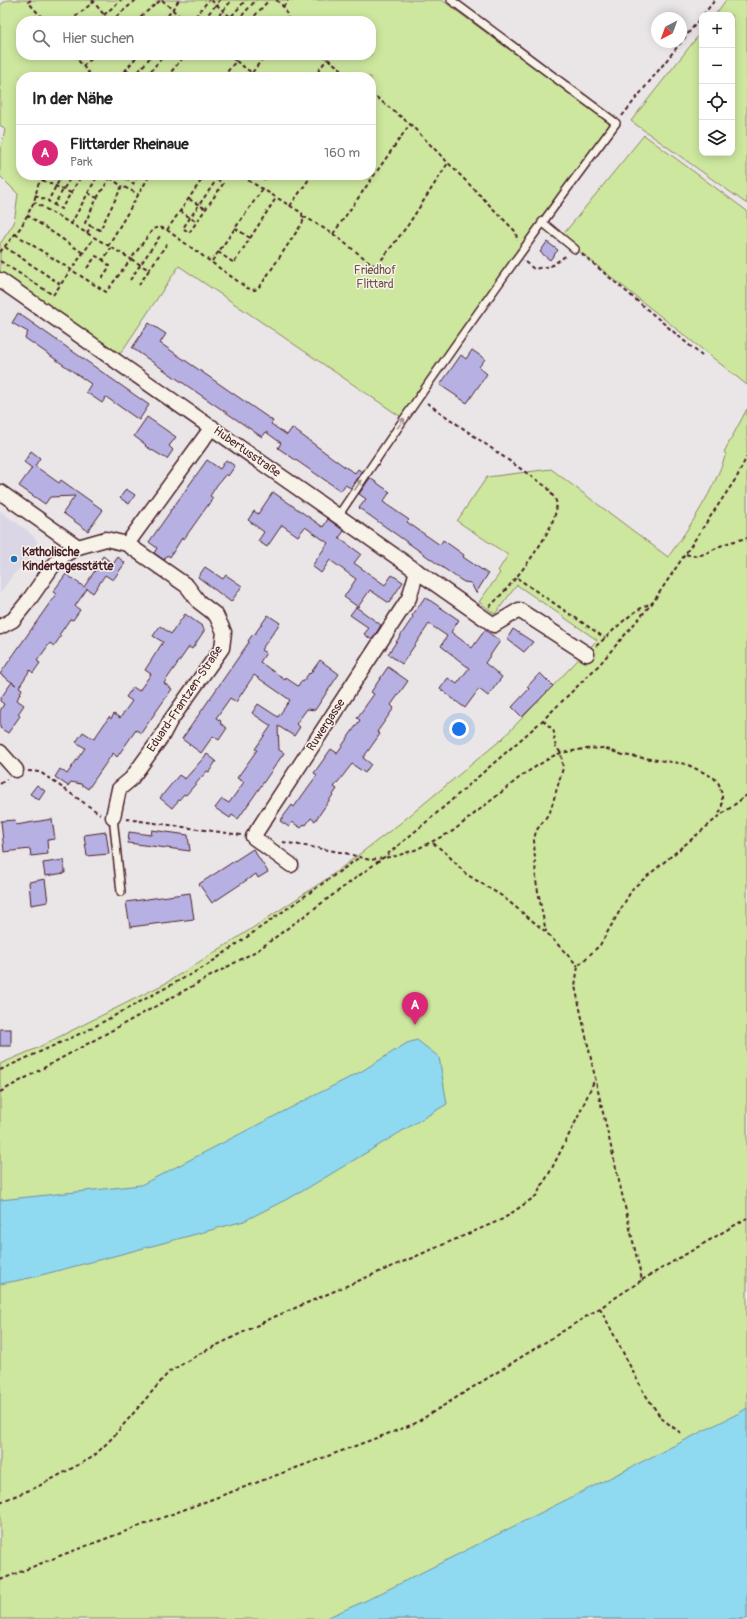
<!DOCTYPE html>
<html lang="de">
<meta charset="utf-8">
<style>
:root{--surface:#fff;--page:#f6f6f6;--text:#222;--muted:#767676;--line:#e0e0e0;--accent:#db2777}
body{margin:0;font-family:Pangolin,sans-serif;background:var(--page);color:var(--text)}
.controls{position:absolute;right:12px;top:12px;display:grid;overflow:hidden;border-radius:8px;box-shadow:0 2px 10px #0003}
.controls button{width:36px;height:36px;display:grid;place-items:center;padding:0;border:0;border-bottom:1px solid var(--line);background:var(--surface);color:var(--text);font:20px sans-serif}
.compass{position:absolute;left:651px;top:12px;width:36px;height:36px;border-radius:50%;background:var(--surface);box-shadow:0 2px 10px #0003;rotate:221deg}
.you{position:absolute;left:459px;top:729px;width:14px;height:14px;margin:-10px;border:3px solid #fff;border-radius:50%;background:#1a73e8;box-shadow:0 0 0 6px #1a73e833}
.badge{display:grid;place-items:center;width:26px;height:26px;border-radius:50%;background:var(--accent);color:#fff;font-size:13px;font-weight:700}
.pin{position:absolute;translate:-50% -33px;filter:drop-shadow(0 1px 2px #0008)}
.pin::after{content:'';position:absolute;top:21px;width:14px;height:12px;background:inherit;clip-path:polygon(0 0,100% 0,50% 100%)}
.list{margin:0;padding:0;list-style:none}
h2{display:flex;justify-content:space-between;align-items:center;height:52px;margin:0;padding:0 16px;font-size:17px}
h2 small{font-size:13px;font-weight:400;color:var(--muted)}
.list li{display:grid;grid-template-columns:26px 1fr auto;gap:12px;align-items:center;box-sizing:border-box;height:56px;padding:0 16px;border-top:1px solid var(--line)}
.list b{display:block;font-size:15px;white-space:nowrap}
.list p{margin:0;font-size:13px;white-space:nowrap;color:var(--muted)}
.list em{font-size:13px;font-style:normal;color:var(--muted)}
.icon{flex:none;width:22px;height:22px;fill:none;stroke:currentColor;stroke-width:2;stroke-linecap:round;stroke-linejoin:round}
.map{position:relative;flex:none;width:747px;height:1619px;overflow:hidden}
.search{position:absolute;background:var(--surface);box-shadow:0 2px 10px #0003;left:16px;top:16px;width:360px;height:44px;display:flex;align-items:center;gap:10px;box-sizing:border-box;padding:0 14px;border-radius:16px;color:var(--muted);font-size:15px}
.panel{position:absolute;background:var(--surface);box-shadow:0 2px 10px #0003;left:16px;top:72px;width:360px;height:108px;border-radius:16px}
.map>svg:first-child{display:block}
</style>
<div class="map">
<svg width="747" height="1619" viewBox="0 0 747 1619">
<rect width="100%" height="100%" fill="#eae6e7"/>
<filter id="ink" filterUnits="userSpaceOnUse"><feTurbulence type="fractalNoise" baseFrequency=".025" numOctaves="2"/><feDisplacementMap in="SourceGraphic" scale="8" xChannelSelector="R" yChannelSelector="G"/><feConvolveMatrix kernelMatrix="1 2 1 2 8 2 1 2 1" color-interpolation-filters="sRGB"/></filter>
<g filter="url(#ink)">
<polygon fill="#dbd6e6" points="0,511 28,531 36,539 39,549 13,575 0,593"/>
<g fill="#cde79e" stroke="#8c8364" fill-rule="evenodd">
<path d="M7,0H442L610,124L401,417L179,266L120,354L0,274V244L14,223L18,194L0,176V152L5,130L0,125V5ZM21,21H371V55H21ZM21,77H371V175H21Z"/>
<polygon points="726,0 747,0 747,204 631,121 702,31 702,153 732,153 732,15 715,15"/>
<polygon points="644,135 747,211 747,385 561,237"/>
<path d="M747,409V1619H0V1064L35,1049L166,983L248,931L328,878L403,821L502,739L597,640L517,585L495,614L479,602L500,573L498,571L508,555L457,521L487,477L551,469L668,557C692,524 713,492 726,454L724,452Z"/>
</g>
<g fill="#8fdaf0" stroke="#738fa1">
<polygon points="417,1040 439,1057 447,1104 301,1192 244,1221 152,1246 30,1278 0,1284 0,1200 141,1185 362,1071 407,1043"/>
<polygon points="747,1408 747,1619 324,1619 367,1600 739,1413"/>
</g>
<g fill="#b7b1e3" stroke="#4a1f2b">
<polygon points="547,242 558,250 550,260 540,252"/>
<polygon points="18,313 149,405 139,420 106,397 102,403 86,392 91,384 25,338 28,332 12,323"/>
<polygon points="149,323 166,334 160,343 273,421 271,424 287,435 292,428 345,467 355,473 358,469 362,472 351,488 345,485 341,491 278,448 281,443 266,432 262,437 132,348"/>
<polygon points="472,350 485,359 479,367 487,374 467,403 440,385 461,355 466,359"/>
<polygon points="147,417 176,437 169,446 173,450 167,459 145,446 146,445 134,436"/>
<polygon points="31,451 40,458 35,466 59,483 61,480 103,510 88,531 63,513 75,496 50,497 45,504 19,486 32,468 24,462"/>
<polygon points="207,460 220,469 226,460 235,466 228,476 226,474 217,485 210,496 213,498 184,539 182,538 170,557 167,555 164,560 154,553 157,548 149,542 170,512 170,510 172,509"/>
<polygon points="370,478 390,492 383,502 409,520 407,522 440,545 443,540 464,555 463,557 488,574 476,593 471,583 464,582 456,577 359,508 366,499 359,494"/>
<polygon points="126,489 135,495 129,504 120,498"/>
<polygon points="273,492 323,527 328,519 344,531 339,538 361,554 354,563 385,585 392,575 403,582 389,603 370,590 358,607 344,597 356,579 330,560 321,573 312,566 328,543 305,527 298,536 282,525 267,547 258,541 264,532 248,520 254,511 258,514"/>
<polygon points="103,556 113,564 118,557 125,563 113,580 105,575 93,593 86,588 87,589 75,606 80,610 73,620 70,619 59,635 61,636 54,646 50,643 37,661 40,663 33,673 30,670 19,687 22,689 17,700 24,705 18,714 20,716 8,733 0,728 0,711 4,704 0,701 0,699 12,682 16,685 0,674 56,594 53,592 66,574 84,587 96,569 95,568"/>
<polygon points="205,567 223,579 226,575 242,586 231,602 198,577"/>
<polygon points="425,597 459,620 451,632 472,648 485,630 500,641 485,663 502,677 488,696 479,689 465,708 440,689 448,678 457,684 469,668 441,646 447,636 429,624 402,664 388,654 413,617 412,616"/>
<polygon points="356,607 381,625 372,640 364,634 369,628 350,615"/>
<polygon points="185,614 202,626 204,629 204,631 192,649 189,647 164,683 172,689 141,733 136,730 117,757 113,753 88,789 81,784 71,782 68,786 55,777 60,769 67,774 85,748 76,742 83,732 94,739 109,717 111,719 114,714 120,718 132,701 126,697 133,687 139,691 151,674 145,670 163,642 153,636 160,626 171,634"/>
<polygon points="268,615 280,623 261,650 266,653 260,662 285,680 286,678 298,686 301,681 303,682 309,673 310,674 320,660 339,674 315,710 307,709 296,724 300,727 294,736 278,726 279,750 284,753 238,819 232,815 230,818 215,808 222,799 229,803 244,782 237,778 257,750 255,749 271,726 252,713 258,704 278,717 290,700 254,675 236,702 230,698 216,718 221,721 220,723 227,728 219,740 213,736 201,753 182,739 249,642 248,641 253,634 254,635"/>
<polygon points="513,629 533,642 524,652 507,639"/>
<polygon points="388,667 408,681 391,705 394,708 377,732 380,734 363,758 371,764 365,773 352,764 334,787 337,789 315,821 311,818 306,825 304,824 301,828 292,822 289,827 280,821 292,805 294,807 317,775 314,773 331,749 337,753 360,720 357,718 374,694 371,692"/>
<polygon points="540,673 553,686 522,717 512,707 529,689 527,687"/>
<polygon points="207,754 216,761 209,772 207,771 186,795 184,794 172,808 160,798 179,775 185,779"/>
<polygon points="37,785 45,791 39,800 30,794"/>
<polygon points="52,819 55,839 47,840 48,854 31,856 30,849 4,852 1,821 15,820 16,825"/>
<polygon points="152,830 188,835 190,851 128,843 129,832 151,835"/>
<polygon points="106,832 109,854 87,856 84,835"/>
<polygon points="253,849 268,872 258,878 256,874 212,903 199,884"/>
<polygon points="64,860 65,873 45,876 43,863"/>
<polygon points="45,879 48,902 31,905 29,882"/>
<polygon points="190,893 194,919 130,927 126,902"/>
<rect x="0" y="1029" width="11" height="17"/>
</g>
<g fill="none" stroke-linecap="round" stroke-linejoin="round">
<defs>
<g id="lane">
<polyline points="542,222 575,249"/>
<path d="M338,516C428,382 520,251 616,123L451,0"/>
<polyline points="113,817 121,892"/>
</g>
<g id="street">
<polyline points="0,280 494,625 519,610 587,654"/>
<polyline points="0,492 78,547"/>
<polyline points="0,627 13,620 29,600 52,567 64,555 78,547 106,539 127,544"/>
<polyline points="0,752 16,770"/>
<polyline points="113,817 119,789 131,779 162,736 170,721 222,648 224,632 216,615 199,602 187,586 127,544 212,427"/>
<polyline points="291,865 253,837 409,598 417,571"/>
</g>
</defs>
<use href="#lane" stroke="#4a1f2b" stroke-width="10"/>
<use href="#street" stroke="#4a1f2b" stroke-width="17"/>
<g stroke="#4a1f2b" stroke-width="2" stroke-dasharray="4 3" stroke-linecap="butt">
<polyline points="31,0 28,2 45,21"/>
<polyline points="92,0 109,21"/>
<polyline points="162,0 185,21"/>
<polyline points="211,0 235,21"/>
<path d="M276,0C284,5 287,12 288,21"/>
<polyline points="283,7 288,0"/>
<polyline points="104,15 121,0"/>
<polyline points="703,15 715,0"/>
<polyline points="167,18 170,21"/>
<polyline points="204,19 220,0"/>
<polyline points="70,21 96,0"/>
<polyline points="111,21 136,0"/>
<polyline points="135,21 161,0"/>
<polyline points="164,21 179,0"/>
<polyline points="205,21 197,14 209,0"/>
<polyline points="214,21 232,0"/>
<polyline points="227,21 246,0"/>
<polyline points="237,21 256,0"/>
<polyline points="250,21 269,0"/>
<polyline points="74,55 92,77"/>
<polyline points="322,55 352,77"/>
<polyline points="236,61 252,73 249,77"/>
<polyline points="83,66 96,55"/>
<polyline points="126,70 134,77"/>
<polyline points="120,77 138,55"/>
<polyline points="134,77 152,55"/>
<polyline points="146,77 164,55"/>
<polyline points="167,77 185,55"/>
<polyline points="223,77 236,61 228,55"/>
<polyline points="257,77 252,73 265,55"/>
<polyline points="314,77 327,59"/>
<polyline points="371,93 410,124 516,232 517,241"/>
<polyline points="622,116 702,16"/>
<polyline points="62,175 48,201 54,205 72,175"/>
<polyline points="120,175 133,184 139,175"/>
<polyline points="257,176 258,175"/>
<polyline points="110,178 122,186"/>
<polyline points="126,179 129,175"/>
<polygon points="217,179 223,184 189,233 183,228"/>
<polyline points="42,180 71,193 61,209 54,205"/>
<polyline points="264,180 267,175"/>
<polyline points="71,193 82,175"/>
<polyline points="88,193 97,198 85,223 91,226"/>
<polyline points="35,195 48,201"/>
<polyline points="97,198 110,178 105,175"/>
<polyline points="189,199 206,209"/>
<polyline points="290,206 312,175"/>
<polyline points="180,211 197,222"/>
<polyline points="27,215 83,253"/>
<polyline points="303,217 307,218 333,234 376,267 408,225 448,163"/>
<polyline points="71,224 98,175"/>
<polyline points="235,228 250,238"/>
<polyline points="167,230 205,175"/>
<polyline points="87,233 91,226 100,230 122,186 138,194"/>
<polyline points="15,234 106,292 131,259 34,202"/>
<polyline points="333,234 410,124"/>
<polyline points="108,246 150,175"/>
<polyline points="5,247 60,284"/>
<polyline points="0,252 21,227 34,202 38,185 46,175"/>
<polyline points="218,252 234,263 276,198"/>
<polyline points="582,254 702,356"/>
<polyline points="0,261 53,295 94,238"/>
<polyline points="212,261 262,190"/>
<polyline points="525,262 534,269 551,266 567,255"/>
<polyline points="87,268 96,256 103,260 111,248"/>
<polyline points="149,270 168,242"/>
<polyline points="102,278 110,266 103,260"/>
<polyline points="130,280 160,236"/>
<polyline points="139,285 149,270 131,259 153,229 160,227 167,230 247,288 255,290 261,285 303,222 302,213 246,179 236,175"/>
<path d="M427,403L548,488C550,492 554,497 556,501C562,526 507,591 489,607"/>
<path d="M686,554C700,560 712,549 725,544C732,541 740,540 747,538"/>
<polyline points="517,578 605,638"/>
<path d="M596,646C614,631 630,611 652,603"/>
<polyline points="543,720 553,730 555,735 554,740 556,747 561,753 563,768 550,812 536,831 534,840 536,881 546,932"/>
<polyline points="28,771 40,772 100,814"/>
<polyline points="0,784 7,779"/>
<polyline points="126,819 241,835"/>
<polyline points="283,842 345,853 370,860 396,856 415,850 453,831 524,774 553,756 561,753 584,749 604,748 623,755 686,764 707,774 714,778 719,784 722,795 722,807 718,816"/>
<polyline points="433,843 446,853 466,874 502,896 546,932 578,966"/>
<polyline points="0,1070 88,1030 206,966 360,857"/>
<polyline points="0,1092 258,950 383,858 430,819 543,720 599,665 653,602 737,477 747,456"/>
<polyline points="642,1280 747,1218"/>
<polyline points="600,1308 643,1391 661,1418 682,1434"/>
<polyline points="0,1502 37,1487 93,1457 112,1438 169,1372 199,1354 274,1317 503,1219 536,1196 551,1170 577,1119 595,1079"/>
<polyline points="0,1580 62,1555 414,1424 600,1308 642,1280 598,1091 575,986 578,966 600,945 633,888 717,818 747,795"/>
</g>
<use href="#lane" stroke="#f7f3e8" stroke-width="7"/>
<use href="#street" stroke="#f7f3e8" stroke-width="14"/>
</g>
<defs><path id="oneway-shaft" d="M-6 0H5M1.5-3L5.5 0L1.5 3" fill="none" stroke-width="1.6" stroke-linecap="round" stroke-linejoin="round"/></defs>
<g stroke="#a0898a">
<use href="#oneway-shaft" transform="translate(401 423) rotate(-55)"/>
<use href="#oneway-shaft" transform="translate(358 485) rotate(-57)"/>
</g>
</g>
<circle fill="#1f6fb2" stroke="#f7f3e8" stroke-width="1.5" cx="14" cy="559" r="4"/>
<g text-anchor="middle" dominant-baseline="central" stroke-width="3" stroke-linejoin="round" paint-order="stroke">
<g font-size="12" fill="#6b5148" stroke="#f7f3e8">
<text x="375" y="270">Friedhof<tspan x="375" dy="14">Flittard</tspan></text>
</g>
<g font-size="12" fill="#4a1f2b" stroke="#f7f3e8">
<text transform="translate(247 452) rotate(35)">Hubertusstraße</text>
<text transform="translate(185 699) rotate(-56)">Eduard-Frantzen-Straße</text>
<text transform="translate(326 725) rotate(-57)">Ruwergasse</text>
</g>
<g font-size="12" font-weight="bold" fill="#4a1f2b" stroke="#f7f3e8" text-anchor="start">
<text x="22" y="552">Katholische<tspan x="22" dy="14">Kindertagesstätte</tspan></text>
</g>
</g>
</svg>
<div class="controls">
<button>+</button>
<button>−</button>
<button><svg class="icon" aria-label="locate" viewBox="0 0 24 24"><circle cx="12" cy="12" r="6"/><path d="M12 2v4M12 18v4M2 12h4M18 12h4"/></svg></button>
<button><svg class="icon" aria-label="layers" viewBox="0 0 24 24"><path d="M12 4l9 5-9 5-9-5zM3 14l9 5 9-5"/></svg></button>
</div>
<svg class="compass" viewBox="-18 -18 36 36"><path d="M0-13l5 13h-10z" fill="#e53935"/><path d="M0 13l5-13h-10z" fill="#767676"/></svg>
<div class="you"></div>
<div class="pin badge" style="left:415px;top:1025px">A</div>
<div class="search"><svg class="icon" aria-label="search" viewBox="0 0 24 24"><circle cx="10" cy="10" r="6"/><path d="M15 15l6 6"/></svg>Hier suchen</div>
<section class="panel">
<h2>In der Nähe<small></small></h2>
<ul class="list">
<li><span class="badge">A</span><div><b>Flittarder Rheinaue</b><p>Park</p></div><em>160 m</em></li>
</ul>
</section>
</div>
